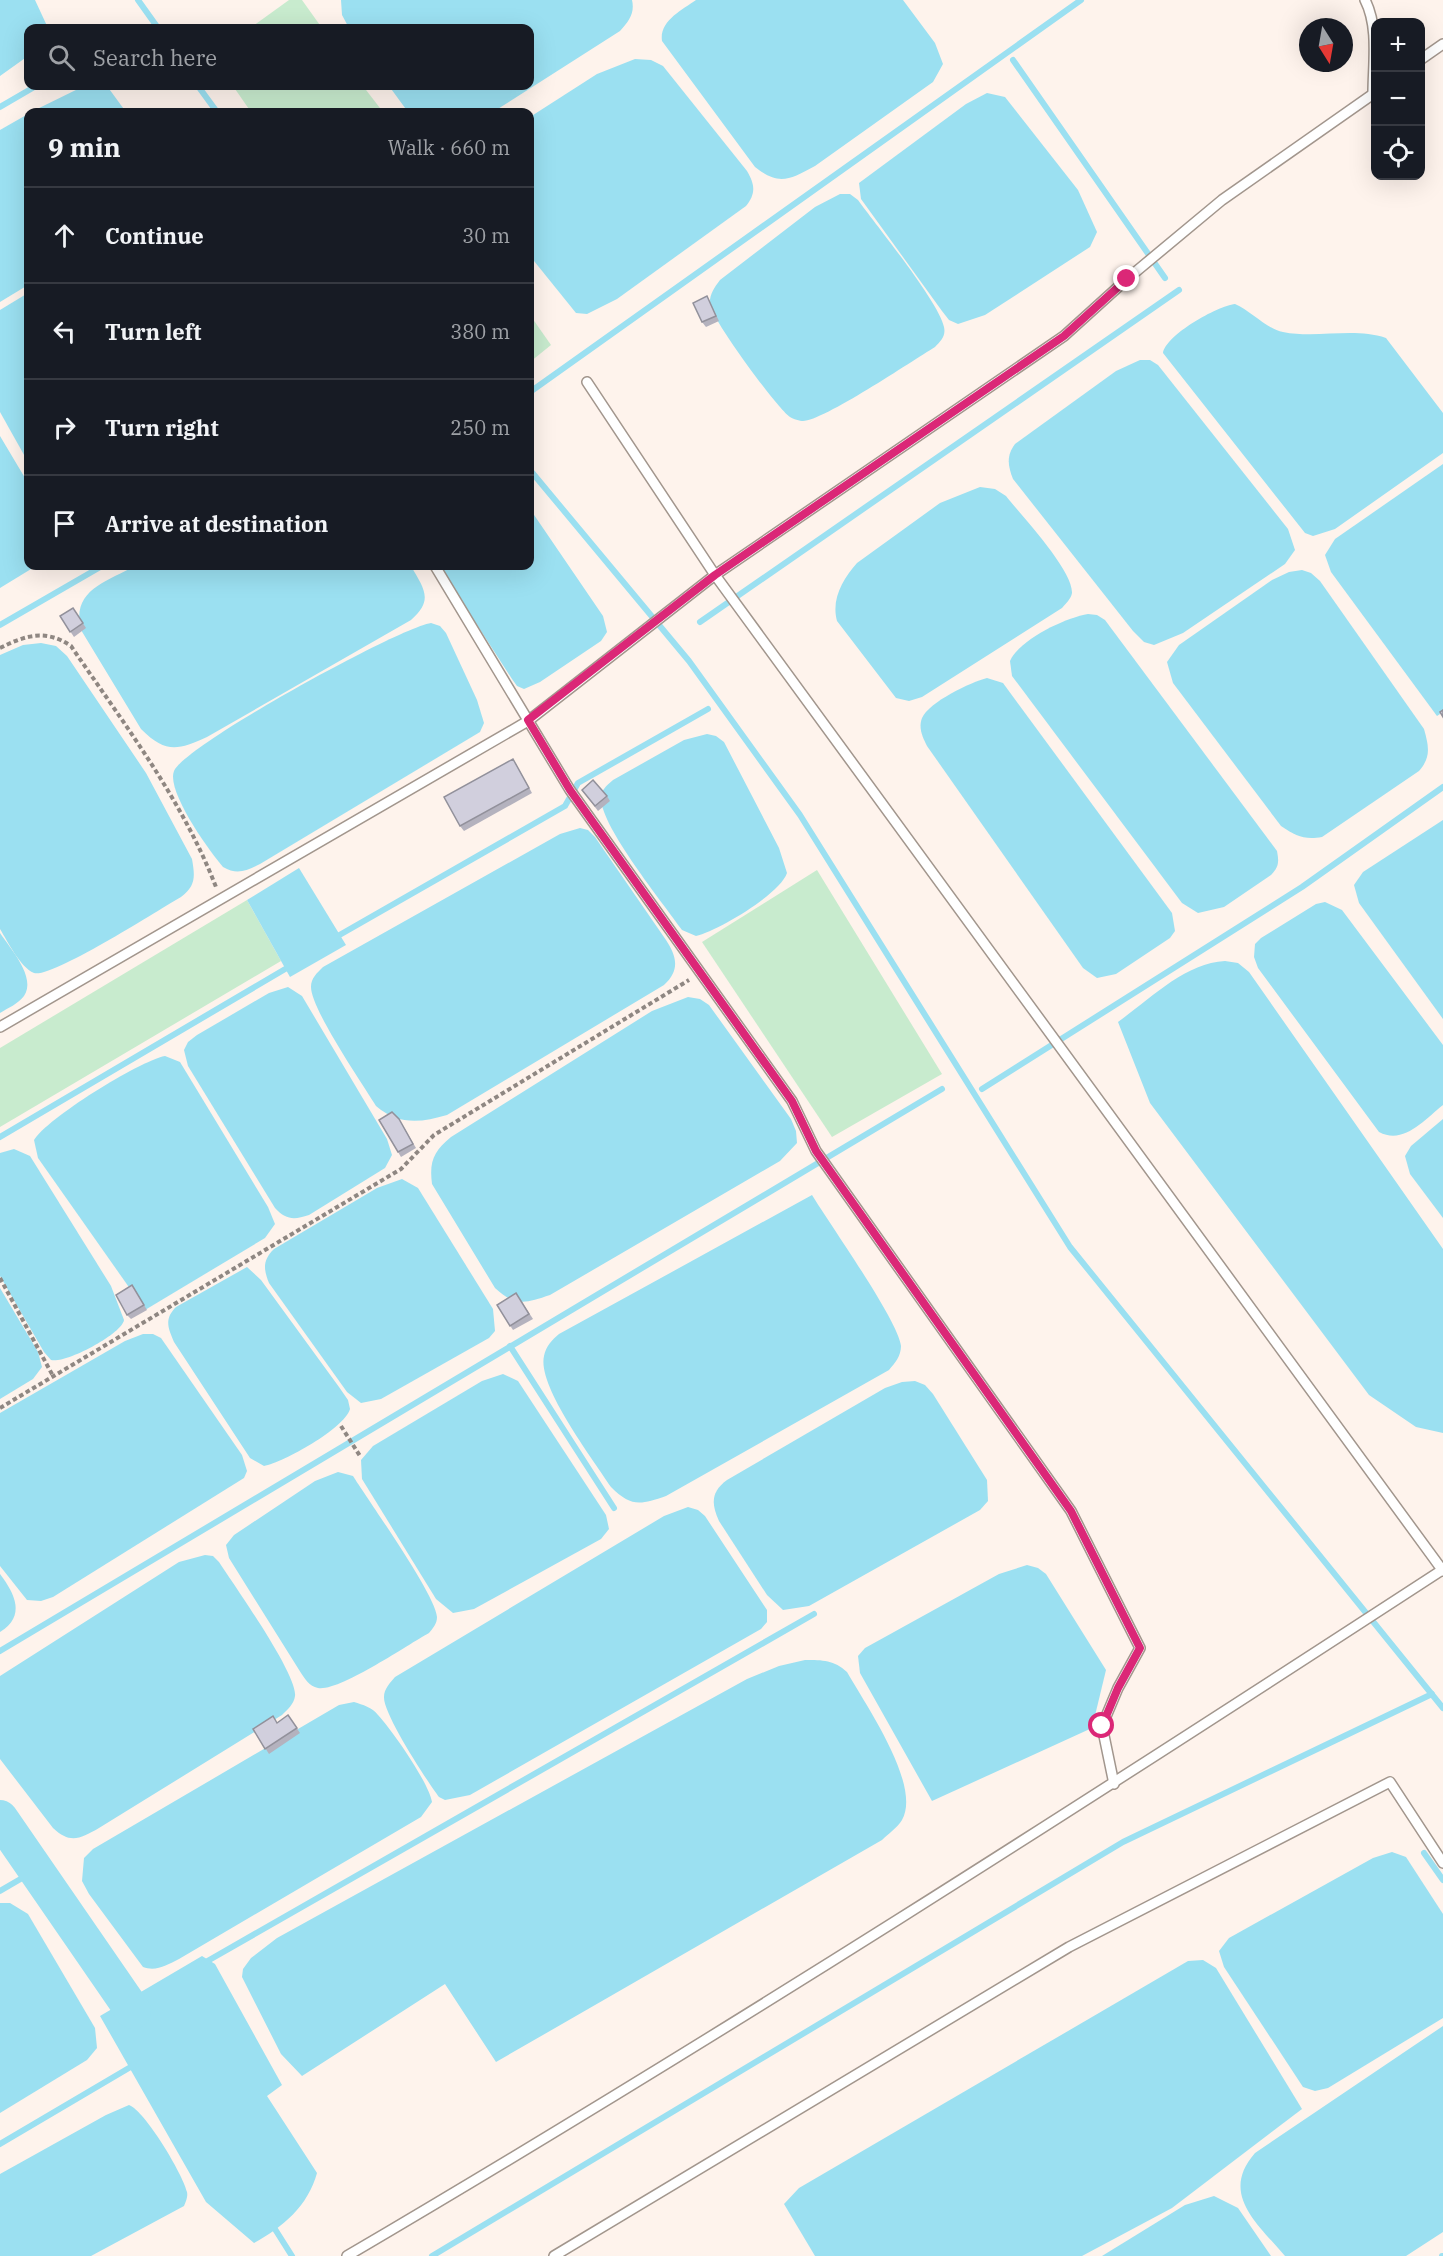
<!DOCTYPE html>
<meta charset="utf-8">
<style>
:root{--surface:#171b24;--page:#20242c;--text:#f1f3f6;--muted:#9ea1a6;--line:#363941}
body{margin:0;font-family:"IBM Plex Serif",serif;background:var(--page);color:var(--text)}
.controls{position:absolute;right:18px;top:18px;display:grid;overflow:hidden;border-radius:12px;box-shadow:0 6px 24px #0002}
.controls button{width:54px;height:54px;display:grid;place-items:center;padding:0;border:0;border-bottom:2px solid var(--line);background:var(--surface);color:var(--text);font:30px sans-serif}
.compass{position:absolute;left:1299px;top:18px;width:54px;height:54px;border-radius:50%;background:var(--surface);box-shadow:0 6px 24px #0002;rotate:169deg}
.stop{position:absolute;width:18px;height:18px;margin:-14px;border:4px solid #db2777;border-radius:50%;background:#fff}
.stop.end{background:#db2777;border-color:#fff;box-shadow:0 2px 6px #0008}
.list{margin:0;padding:0;list-style:none}
h2{display:flex;justify-content:space-between;align-items:center;height:78px;margin:0;padding:0 24px;font-size:26px}
h2 small{font-size:20px;font-weight:400;color:var(--muted)}
.list li{display:grid;grid-template-columns:39px 1fr auto;gap:18px;align-items:center;box-sizing:border-box;height:96px;padding:0 24px;border-top:2px solid var(--line)}
.list b{display:block;font-size:22px;white-space:nowrap}
.list em{font-size:20px;font-style:normal;color:var(--muted)}
.icon{flex:none;width:33px;height:33px;fill:none;stroke:currentColor;stroke-width:2;stroke-linecap:round;stroke-linejoin:round}
.map{position:relative;flex:none;width:1443px;height:2256px;overflow:hidden}
.search{position:absolute;background:var(--surface);box-shadow:0 6px 24px #0002;left:24px;top:24px;width:510px;height:66px;display:flex;align-items:center;gap:15px;box-sizing:border-box;padding:0 21px;border-radius:12px;color:var(--muted);font-size:22px}
.panel{position:absolute;background:var(--surface);box-shadow:0 6px 24px #0002;left:24px;top:108px;width:510px;height:462px;border-radius:12px}
.map>svg:first-child{display:block}
</style>
<div class="map">
<svg width="1443" height="2256" viewBox="0 0 1443 2256">
<rect width="100%" height="100%" fill="#fef3ec"/>
<g fill="#c8ebce">
<polygon points="289,0 302,0 322,28 250,28"/>
<polygon points="233,86 363,86 383,112 251,112"/>
<polygon points="530,315 551,345 530,362"/>
<polygon points="817,870 942,1074 832,1137 702,942"/>
<polygon points="247,900 281,961 0,1127 0,1048"/>
</g>
<g fill="#9be0f1">
<polygon points="0,0 35,0 48,28 28,28 28,56 0,76"/>
<path d="M341,0H632C635,13 629,21 620,31L493,112H408L389,86H530V28H349L342,15Z"/>
<path d="M696,0H903L935,43L943,64L933,82L815,166C789,180 779,186 755,167L662,41C659,21 682,10 696,0Z"/>
<path d="M635,59L651,60L663,66L747,171C755,185 756,193 746,206L617,299L587,314L576,313L530,256V117L597,74Z"/>
<polygon points="84,86 107,86 126,112 31,112"/>
<polygon points="987,93 1005,97 1078,190 1097,232 1090,247 985,315 958,324 949,320 942,311 861,199 859,183 966,104"/>
<polygon points="28,114 28,285 0,302 0,130"/>
<path d="M840,194H850L858,200C876,225 939,302 944,327C946,336 941,341 935,347C912,361 823,421 803,421C800,421 793,419 790,417C777,408 713,321 710,305C709,295 714,288 720,280L815,207Z"/>
<polygon points="28,293 28,462 0,412 0,310"/>
<path d="M1235,304C1251,311 1267,329 1283,332C1317,339 1353,327 1386,338L1443,413V453L1335,529L1313,536L1305,533L1163,353C1166,335 1217,306 1235,304Z"/>
<path d="M1140,360H1150L1158,365L1288,529L1295,550L1285,564L1183,633L1154,645L1144,642L1133,631L1013,479C1008,466 1006,456 1015,444L1116,371Z"/>
<polygon points="0,436 28,483 28,566 36,566 0,588"/>
<polygon points="1443,464 1443,712 1437,716 1331,572 1325,555 1335,539"/>
<path d="M980,487L995,489L1006,496C1021,515 1073,570 1072,593C1071,599 1066,603 1062,608L922,697L909,701L896,698L837,621C831,599 843,579 857,563L940,503Z"/>
<polygon points="530,509 603,616 607,632 601,641 540,682 524,689 517,686 512,679 439,566 530,566"/>
<path d="M135,566H411C424,589 434,600 411,620L207,737C178,750 166,754 141,729L81,630C71,590 106,582 135,566Z"/>
<path d="M1302,570L1311,573L1320,581L1424,729C1429,747 1431,757 1419,771L1322,837C1304,840 1296,836 1281,826L1173,683L1167,662L1179,645L1272,580L1289,572Z"/>
<path d="M1088,614L1097,615L1105,620L1277,851C1279,862 1279,867 1271,875L1224,907L1198,913L1182,903L1012,676L1010,661C1020,639 1065,618 1088,614Z"/>
<path d="M431,623L440,626L446,633L477,700L484,723L480,732L260,864C246,871 237,875 223,867C209,851 166,791 174,771C185,745 398,628 431,623Z"/>
<path d="M41,643L56,646L67,656L146,773L192,859C195,876 196,886 181,897C160,909 51,979 34,973C20,967 8,942 0,929V655L23,645Z"/>
<path d="M987,678L1003,683L1172,913L1175,931L1170,938L1116,974L1097,978L1083,968L927,746C923,738 918,728 922,718C929,702 971,682 987,678Z"/>
<path d="M707,734L716,736L724,742L779,848L787,873C780,894 718,931 696,936L682,930C663,903 602,828 601,799C601,790 606,786 613,780L684,740Z"/>
<polygon points="1443,820 1443,1019 1359,903 1354,885 1363,872"/>
<path d="M580,828L588,830L595,837L666,940C677,957 680,970 664,985L447,1115C420,1123 398,1125 376,1106C362,1083 311,1009 311,987C311,978 317,973 323,967L560,834Z"/>
<polygon points="299,868 346,945 290,977 247,900"/>
<path d="M1325,902L1342,910L1443,1045V1105C1424,1120 1404,1145 1379,1132L1258,968L1254,957L1255,944L1261,938L1316,904Z"/>
<path d="M0,933C10,948 37,978 24,996C18,1004 8,1008 0,1013Z"/>
<path d="M1225,961L1238,963L1249,972L1443,1249V1433L1416,1427L1369,1395L1150,1103L1118,1022C1150,999 1185,963 1225,961Z"/>
<path d="M288,987L302,996L387,1139L392,1155L385,1168L309,1215C294,1220 286,1220 275,1208L188,1066L184,1050L188,1042L197,1035L269,993Z"/>
<path d="M688,997L700,999L709,1005L791,1119L796,1131L797,1143L780,1161L550,1295C526,1303 515,1307 495,1288L432,1184C429,1161 434,1151 451,1137L652,1011Z"/>
<path d="M165,1056L180,1062L268,1207L275,1224L265,1238L145,1310L38,1158L34,1140C46,1119 139,1061 165,1056Z"/>
<polygon points="1443,1119 1443,1218 1410,1174 1405,1156 1411,1146"/>
<path d="M14,1149L30,1156L111,1286L124,1320C122,1334 65,1364 51,1360L44,1352L0,1276V1153Z"/>
<path d="M402,1179L418,1188L493,1309L495,1331L489,1338L381,1399L361,1403L347,1392L269,1283C263,1268 263,1260 274,1249L377,1188Z"/>
<path d="M812,1195C829,1223 898,1320 901,1346C901,1356 895,1363 889,1370L666,1496C640,1505 631,1507 611,1487C593,1459 537,1386 544,1356C546,1346 552,1340 559,1334Z"/>
<path d="M247,1267L261,1280L339,1387L348,1400L350,1409C344,1429 284,1462 264,1466L250,1458L174,1342C168,1328 164,1319 176,1307Z"/>
<polygon points="0,1288 38,1352 42,1367 33,1379 0,1399"/>
<polygon points="143,1334 153,1334 161,1338 242,1455 247,1471 244,1478 53,1597 41,1601 27,1600 0,1566 0,1413 125,1341"/>
<polygon points="503,1374 518,1381 606,1515 609,1529 601,1539 474,1609 453,1613 436,1599 362,1479 361,1460 373,1446 482,1381"/>
<path d="M915,1381L925,1385L933,1394L987,1480L988,1501L980,1510L809,1606L783,1610L767,1595L719,1521C711,1503 711,1492 727,1480L885,1388L902,1382Z"/>
<path d="M338,1472L353,1476C368,1500 436,1595 437,1617C437,1624 433,1628 429,1633C407,1645 339,1692 318,1688C309,1686 305,1679 301,1673L229,1558L226,1545L234,1535L315,1481Z"/>
<path d="M688,1507L698,1510L705,1516L767,1610V1622L761,1629L470,1795L445,1800L439,1797C427,1781 383,1714 384,1697C384,1689 390,1683 395,1677L664,1516Z"/>
<path d="M205,1555L213,1556L219,1562C234,1585 298,1675 295,1696C294,1704 287,1710 282,1715L99,1828C80,1839 70,1844 53,1828L0,1759V1676L179,1562Z"/>
<polygon points="1027,1565 1038,1568 1046,1574 1106,1670 1092,1728 932,1801 860,1673 858,1656 865,1648 999,1574"/>
<path d="M0,1574C15,1594 26,1616 0,1632Z"/>
<path d="M805,1660C823,1660 834,1660 847,1672C865,1704 922,1785 902,1820C897,1828 888,1834 882,1840L496,2062L445,1984L302,2076L281,2054L242,1977L243,1969L251,1958L277,1938L747,1679L779,1666Z"/>
<path d="M354,1702C363,1705 372,1707 378,1715C392,1730 429,1783 432,1802L421,1817L179,1959C167,1965 156,1972 143,1967L89,1894L82,1881L84,1858L93,1849L339,1705Z"/>
<polygon points="1392,1852 1406,1857 1443,1914 1443,2018 1328,2088 1315,2091 1303,2087 1224,1967 1219,1951 1229,1938 1373,1858"/>
<polygon points="0,1903 10,1903 28,1914 95,2028 97,2048 87,2060 0,2113"/>
<path d="M202,1956L215,1964L282,2085L267,2096L317,2173C308,2206 283,2227 254,2243L206,2202L100,2016Z"/>
<polygon points="1203,1960 1216,1968 1302,2109 1172,2208 1082,2256 815,2256 784,2204 799,2188 1188,1961"/>
<path d="M1443,2026V2232L1406,2256H1285C1258,2224 1219,2194 1255,2153Z"/>
<path d="M129,2105C145,2111 183,2174 187,2192C188,2197 186,2201 184,2206L91,2256H0V2174L106,2115Z"/>
<polygon points="1214,2196 1238,2208 1271,2256 1102,2256 1185,2205"/>
</g>
<g fill="none" stroke-linecap="round" stroke-linejoin="round">
<g stroke="#9be0f1" stroke-width="6">
<polyline points="138,0 158,28"/>
<polyline points="1013,60 1165,278"/>
<polyline points="198,86 217,112"/>
<polyline points="0,107 36,86"/>
<polyline points="530,392 1081,0"/>
<polyline points="530,470 689,661 800,815 1070,1247 1443,1708"/>
<polyline points="700,622 1179,290"/>
<polyline points="0,625 102,566"/>
<polyline points="336,937 565,806 578,783 708,709"/>
<polyline points="982,1089 1302,887 1443,787"/>
<polyline points="0,1137 292,965"/>
<polyline points="510,1346 614,1508"/>
<polyline points="0,1651 942,1089"/>
<polyline points="1424,1853 1443,1880"/>
<polyline points="0,1891 36,1870"/>
<polyline points="204,1963 814,1614"/>
<polyline points="0,2144 134,2065"/>
<polyline points="273,2226 292,2256"/>
<polyline points="432,2256 1123,1842 1432,1694"/>
<polyline points="1442,2256 1443,2256"/>
</g>
<polyline stroke="#9be0f1" stroke-width="36" points="0,1818 133,2011"/>
<defs>
<g id="lane">
<path d="M1365,0C1379,27 1373,64 1373,93"/>
<polyline points="1420,60 1443,44"/>
<polyline points="587,382 715,575 1443,1571"/>
<polyline points="435,566 570,790 792,1101 816,1151 1071,1511 1140,1648 1118,1688 1102,1726 1114,1784"/>
<polyline points="0,1027 528,721 715,575 1064,336 1127,279 1222,200 1376,92"/>
<path d="M347,2256C718,2038 1081,1805 1442,1570"/>
<polyline points="554,2256 1069,1947 1390,1782 1443,1863"/>
</g>
</defs>
<use href="#lane" stroke="#a2968d" stroke-width="12"/>
<g stroke="#8f8782" stroke-width="4" stroke-dasharray="4.5 3" stroke-linecap="butt">
<path d="M0,648C26,635 46,629 71,646C124,724 182,799 216,887"/>
<polyline points="0,1278 53,1376"/>
<polyline points="0,1408 401,1169 434,1135 689,980"/>
<polyline points="341,1426 360,1456"/>
</g>
<use href="#lane" stroke="#fff" stroke-width="9"/>
</g>
<g fill="#b4b2be">
<polygon points="707,296 719,321 706,327 702,322"/>
<polygon points="73,608 86,628 74,637 60,616"/>
<polygon points="516,764 532,793 464,831 460,826"/>
<polygon points="582,790 607,796 610,801 598,811"/>
<polygon points="402,1124 416,1148 401,1157 398,1152"/>
<polygon points="132,1285 147,1310 131,1319 127,1315"/>
<polygon points="516,1293 533,1319 513,1330 497,1305"/>
<polygon points="288,1715 300,1733 269,1754 253,1729 278,1722"/>
</g>
<g fill="#d1cfdd" stroke="#92919b" stroke-width="1.5">
<polygon points="707,296 716,316 702,322 693,303"/>
<polygon points="73,608 83,623 70,632 60,616"/>
<polygon points="1443,710 1443,717 1440,712"/>
<polygon points="513,759 529,788 460,826 444,797"/>
<polygon points="593,780 607,796 595,806 582,790"/>
<polygon points="392,1112 399,1119 413,1144 398,1152 379,1120"/>
<polygon points="132,1285 144,1305 127,1315 116,1295"/>
<polygon points="516,1293 529,1314 510,1326 497,1305"/>
<polygon points="288,1715 297,1728 265,1749 253,1729 273,1716 277,1723"/>
</g>
<g fill="none" stroke-linecap="round" stroke-linejoin="round">
<polyline stroke="#db2777" stroke-width="8" points="1102,1726 1118,1688 1140,1648 1071,1511 816,1151 792,1101 570,790 528,720 715,575 1064,336 1127,279"/>
</g>
</svg>
<div class="controls">
<button>+</button>
<button>−</button>
<button><svg class="icon" aria-label="locate" viewBox="0 0 24 24"><circle cx="12" cy="12" r="6"/><path d="M12 2v4M12 18v4M2 12h4M18 12h4"/></svg></button>
</div>
<svg class="compass" viewBox="-18 -18 36 36"><path d="M0-13l5 13h-10z" fill="#e53935"/><path d="M0 13l5-13h-10z" fill="#9ea1a6"/></svg>
<div class="stop" style="left:1102px;top:1726px"></div>
<div class="stop end" style="left:1127px;top:279px"></div>
<div class="search"><svg class="icon" aria-label="search" viewBox="0 0 24 24"><circle cx="10" cy="10" r="6"/><path d="M15 15l6 6"/></svg>Search here</div>
<section class="panel">
<h2>9 min<small>Walk · 660 m</small></h2>
<ul class="list">
<li><svg class="icon" aria-label="ahead" viewBox="0 0 24 24"><path d="M12 20V5M6 11l6-6 6 6"/></svg><div><b>Continue</b></div><em>30 m</em></li>
<li><svg class="icon" aria-label="left" viewBox="0 0 24 24"><path d="M17 20v-9H6M10 6l-5 5 5 5"/></svg><div><b>Turn left</b></div><em>380 m</em></li>
<li><svg class="icon" aria-label="right" viewBox="0 0 24 24"><path d="M7 20v-9h11M14 6l5 5-5 5"/></svg><div><b>Turn right</b></div><em>250 m</em></li>
<li><svg class="icon" aria-label="arrive" viewBox="0 0 24 24"><path d="M6 21V4h12l-3 4 3 4H6"/></svg><div><b>Arrive at destination</b></div></li>
</ul>
</section>
</div>
